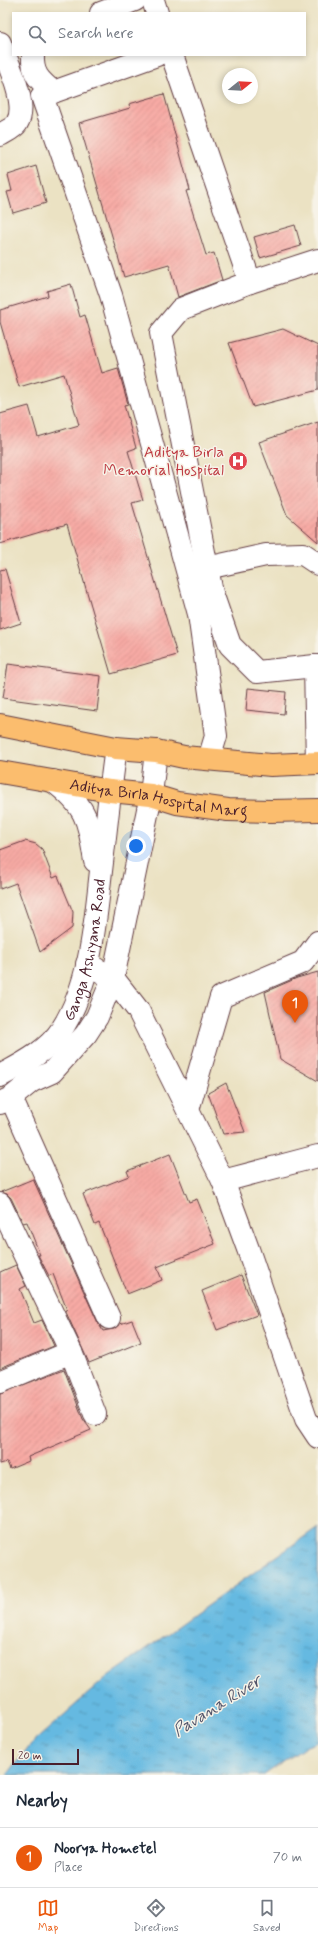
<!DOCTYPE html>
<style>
:root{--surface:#fff;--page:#f6f6f7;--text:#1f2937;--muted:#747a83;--line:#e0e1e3;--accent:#ea580c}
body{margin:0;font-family:Mynerve,sans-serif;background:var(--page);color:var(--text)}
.compass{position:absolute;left:222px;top:68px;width:36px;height:36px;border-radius:50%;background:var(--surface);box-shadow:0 2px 6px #0003;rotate:72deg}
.scale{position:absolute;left:12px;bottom:10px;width:67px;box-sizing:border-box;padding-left:4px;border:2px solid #4a1f2b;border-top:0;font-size:11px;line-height:14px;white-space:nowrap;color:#4a1f2b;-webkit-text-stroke:3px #f7f3e8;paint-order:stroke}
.you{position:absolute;left:136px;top:846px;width:14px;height:14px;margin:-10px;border:3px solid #fff;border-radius:50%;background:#1a73e8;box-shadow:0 0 0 6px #1a73e833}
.badge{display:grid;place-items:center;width:26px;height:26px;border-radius:50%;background:var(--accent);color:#fff;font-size:13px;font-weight:700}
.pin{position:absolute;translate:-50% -33px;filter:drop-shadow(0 1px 2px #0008)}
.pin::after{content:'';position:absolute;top:21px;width:14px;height:12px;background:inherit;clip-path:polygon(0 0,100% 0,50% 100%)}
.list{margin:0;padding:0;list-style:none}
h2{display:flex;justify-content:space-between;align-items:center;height:52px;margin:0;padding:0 16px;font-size:17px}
h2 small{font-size:13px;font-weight:400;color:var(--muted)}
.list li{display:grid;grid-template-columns:26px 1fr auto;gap:12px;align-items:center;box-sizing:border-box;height:60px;padding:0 16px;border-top:1px solid var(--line)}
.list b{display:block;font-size:15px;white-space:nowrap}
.list p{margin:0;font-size:13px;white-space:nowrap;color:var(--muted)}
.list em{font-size:13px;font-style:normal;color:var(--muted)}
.icon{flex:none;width:22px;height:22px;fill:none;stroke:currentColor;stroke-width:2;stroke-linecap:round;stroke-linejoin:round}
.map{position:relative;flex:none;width:318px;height:1775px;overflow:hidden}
.search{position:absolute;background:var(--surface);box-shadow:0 2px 6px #0003;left:12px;right:12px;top:12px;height:44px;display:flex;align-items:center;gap:10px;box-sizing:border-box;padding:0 14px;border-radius:0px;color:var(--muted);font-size:15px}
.sheet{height:112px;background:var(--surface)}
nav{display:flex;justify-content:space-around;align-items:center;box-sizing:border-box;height:56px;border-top:1px solid var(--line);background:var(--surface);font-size:11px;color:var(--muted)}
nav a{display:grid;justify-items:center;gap:2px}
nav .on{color:var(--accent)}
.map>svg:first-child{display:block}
</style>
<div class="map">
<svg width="318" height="1775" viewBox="0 0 318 1775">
<defs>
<pattern id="water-ripples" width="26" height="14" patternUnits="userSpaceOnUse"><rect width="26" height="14" fill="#65b9e1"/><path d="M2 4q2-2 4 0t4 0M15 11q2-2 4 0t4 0" fill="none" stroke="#5596b7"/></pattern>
<pattern id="building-hatch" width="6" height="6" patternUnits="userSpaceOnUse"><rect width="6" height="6" fill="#f7aaa4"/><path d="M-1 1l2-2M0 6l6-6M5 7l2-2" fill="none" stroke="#d5928d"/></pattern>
</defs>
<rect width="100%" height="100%" fill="#f7f3e8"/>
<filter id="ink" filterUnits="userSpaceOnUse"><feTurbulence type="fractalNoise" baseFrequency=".025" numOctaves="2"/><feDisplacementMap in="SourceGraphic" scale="8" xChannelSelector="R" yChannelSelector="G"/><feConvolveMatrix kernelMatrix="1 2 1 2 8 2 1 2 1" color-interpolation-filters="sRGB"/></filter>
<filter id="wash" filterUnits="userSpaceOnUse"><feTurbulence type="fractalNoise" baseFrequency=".012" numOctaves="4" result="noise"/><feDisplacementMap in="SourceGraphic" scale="16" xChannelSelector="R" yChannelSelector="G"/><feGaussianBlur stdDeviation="0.9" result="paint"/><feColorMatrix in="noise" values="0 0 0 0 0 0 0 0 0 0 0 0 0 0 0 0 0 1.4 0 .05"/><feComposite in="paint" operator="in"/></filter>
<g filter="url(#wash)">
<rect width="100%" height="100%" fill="#ebe2c3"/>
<polygon fill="url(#water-ripples)" stroke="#586c86" points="318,1527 318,1742 307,1746 264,1775 7,1775 30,1745 108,1676"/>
<g id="blocks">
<g fill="url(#building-hatch)">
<polygon points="164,94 190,190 186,191 206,255 214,253 222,280 178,297 169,264 124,277 79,123 130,108 129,104"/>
<polygon points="36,166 46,203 13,213 7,192 12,191 8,175"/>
<polygon points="295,225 301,246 260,258 254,237"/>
<polygon points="71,284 80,317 85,315 102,373 118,368 128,404 124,405 136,448 128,451 143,500 132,503 177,655 111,674 67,524 0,544 0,414 29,406 38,437 79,425 64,374 19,387 0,322 0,310 48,296 47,291"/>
<polygon points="283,329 318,346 318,390 253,407 229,343"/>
<polygon points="318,422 318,542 287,515 259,442"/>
<polygon points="5,569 21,623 0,630 0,570"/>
<polygon points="8,664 101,676 97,711 3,698"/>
<polygon points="248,688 286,692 284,714 246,710"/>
<polygon points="25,841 36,844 42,849 53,878 58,876 73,912 72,928 40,952 16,883 0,889 0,850"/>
<polygon points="318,972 318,1081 280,1059 265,992 297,978"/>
<polygon points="226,1083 245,1132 223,1134 208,1093"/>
<polygon points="170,1154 189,1202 197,1199 215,1244 157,1267 162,1280 127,1294 99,1223 95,1225 83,1194 129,1176 127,1171"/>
<polygon points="33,1179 98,1323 103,1331 108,1330 114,1329 120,1324 132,1320 141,1342 89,1363 65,1310 67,1310 53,1274 49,1276 38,1255 40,1255 27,1222 23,1223 11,1198 7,1194 1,1192"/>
<polygon points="16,1265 26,1286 20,1289 34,1323 42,1320 54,1346 0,1368 0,1272"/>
<polygon points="241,1275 257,1315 217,1330 202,1291"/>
<polygon points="64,1369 83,1419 91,1430 28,1457 29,1461 10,1469 7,1462 0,1464 0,1394"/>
</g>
</g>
</g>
<g filter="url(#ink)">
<use href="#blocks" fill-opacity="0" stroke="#623c42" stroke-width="1"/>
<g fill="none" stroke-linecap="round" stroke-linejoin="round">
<defs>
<g id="minor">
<polyline points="153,0 157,13"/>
<polyline points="101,13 135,0"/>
<path d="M0,43C7,62 29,104 17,123C14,128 5,132 0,135"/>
<path d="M33,55C32,74 39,80 53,92"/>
<polyline points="157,55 42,96 111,295 199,614 216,736 209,759"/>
<polyline points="172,55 250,282"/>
<polyline points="207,568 266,555 303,554 318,564"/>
<polyline points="315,666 257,672 230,645 212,593 161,333 181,309 250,282 318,260"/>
<polyline points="317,763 315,666 318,666"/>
<path d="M53,781C88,808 88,820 95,861"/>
<polyline points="87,964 113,978 138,1010 223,1181 248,1249 306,1419 318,1437"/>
<path id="s1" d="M0,1076C22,1064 48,1051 62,1029C91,983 95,923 101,871C106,830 110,789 116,748"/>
<polyline points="11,1098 109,1318"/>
<polyline points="0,1103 11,1098 32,1081 52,1072 86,1034 97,1017 113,978 151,795 156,751"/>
<polyline points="188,1110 221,997 303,962 318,942"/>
<polyline points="223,1181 318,1156"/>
<polyline points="0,1204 71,1352 95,1414"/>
<polyline points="0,1382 71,1352"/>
</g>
<g id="major">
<polyline points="0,725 116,748 156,751 184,757 271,765 318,763"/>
<path id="s2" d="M0,772L110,791L151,795L177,803L228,810L271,811L318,810"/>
</g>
</defs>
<use href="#minor" stroke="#623c42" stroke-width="24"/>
<use href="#major" stroke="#623c42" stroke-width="24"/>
<use href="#minor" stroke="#fff" stroke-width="22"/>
<use href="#major" stroke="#fbbd6e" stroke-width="22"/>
</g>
</g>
<defs>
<symbol id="hospital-disc" viewBox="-11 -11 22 22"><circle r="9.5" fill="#e0444e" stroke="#f7f3e8"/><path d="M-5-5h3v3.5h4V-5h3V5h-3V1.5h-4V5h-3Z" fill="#fff"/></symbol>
</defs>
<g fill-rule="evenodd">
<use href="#hospital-disc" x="227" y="450" width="22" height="22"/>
</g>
<g text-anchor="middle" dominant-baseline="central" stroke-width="3" stroke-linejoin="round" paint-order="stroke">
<g font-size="16" fill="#be3a42" stroke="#f7f3e8" text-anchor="end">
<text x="224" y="452">Aditya Birla<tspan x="224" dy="18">Memorial Hospital</tspan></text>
</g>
<g font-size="16" fill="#4a1f2b" stroke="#f7f3e8">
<text stroke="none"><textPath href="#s2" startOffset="161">Aditya Birla Hospital Marg</textPath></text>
<text stroke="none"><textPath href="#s1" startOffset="162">Ganga Ashiyana Road</textPath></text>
</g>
<g font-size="17" font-style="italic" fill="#53556b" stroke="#f7f3e8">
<text transform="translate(217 1706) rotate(-32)">Pavana River</text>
</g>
</g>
</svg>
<svg class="compass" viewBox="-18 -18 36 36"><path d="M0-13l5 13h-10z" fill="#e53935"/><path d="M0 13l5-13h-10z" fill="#747a83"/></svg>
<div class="scale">20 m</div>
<div class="you"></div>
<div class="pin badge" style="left:295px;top:1023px">1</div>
<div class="search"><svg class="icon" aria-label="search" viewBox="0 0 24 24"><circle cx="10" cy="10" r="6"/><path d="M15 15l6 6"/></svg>Search here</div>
</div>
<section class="sheet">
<h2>Nearby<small></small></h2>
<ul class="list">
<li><span class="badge">1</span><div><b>Noorya Hometel</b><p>Place</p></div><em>70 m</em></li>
</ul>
</section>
<nav>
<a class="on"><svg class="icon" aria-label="map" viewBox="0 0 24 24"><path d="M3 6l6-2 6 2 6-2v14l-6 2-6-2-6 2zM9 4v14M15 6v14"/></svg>Map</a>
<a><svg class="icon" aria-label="directions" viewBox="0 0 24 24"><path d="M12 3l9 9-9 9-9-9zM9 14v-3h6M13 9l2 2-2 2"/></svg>Directions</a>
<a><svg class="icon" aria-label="saved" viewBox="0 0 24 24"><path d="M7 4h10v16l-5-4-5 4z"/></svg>Saved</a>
</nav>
